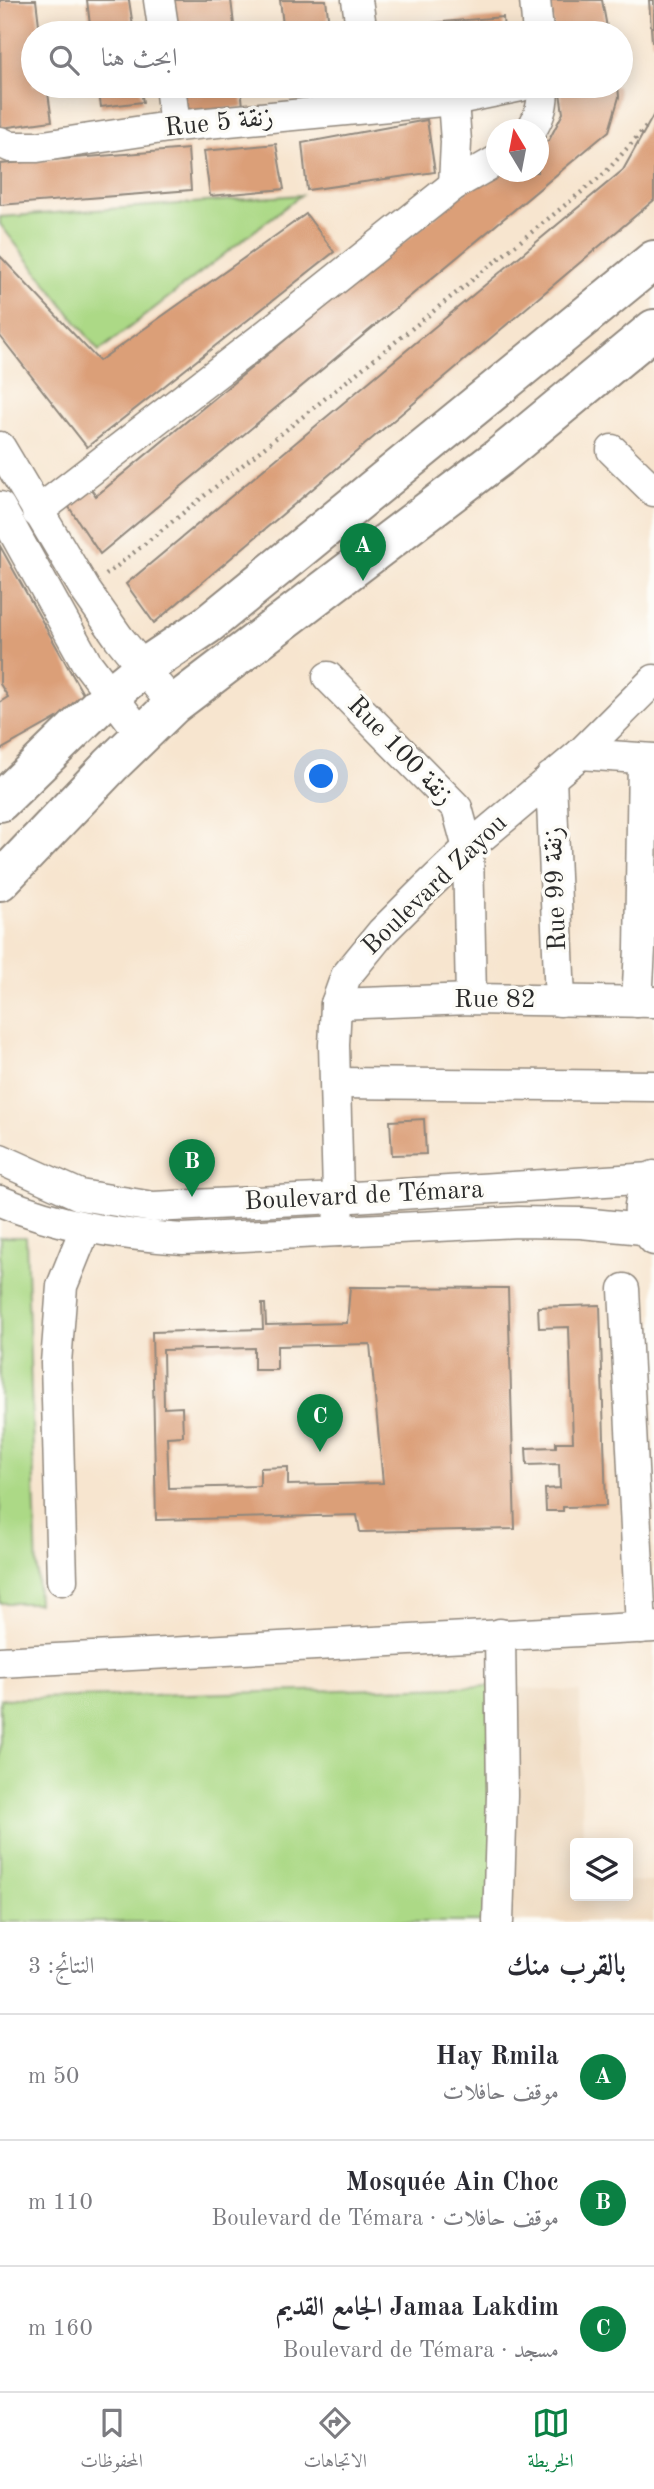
<!DOCTYPE html>
<html lang="ar">
<meta charset="utf-8">
<style>
:root{--surface:#fff;--page:#f7f7f7;--text:#2b2b33;--muted:#7c7c81;--line:#e1e1e2;--accent:#0b8043}
body{margin:0;font-family:"Old Standard TT",Amiri,serif;background:var(--page);color:var(--text);direction:rtl}
.controls{position:absolute;right:21px;bottom:21px;display:grid;overflow:hidden;border-radius:7px;box-shadow:0 4px 18px #0003}
.controls button{width:63px;height:63px;display:grid;place-items:center;padding:0;border:0;border-bottom:2px solid var(--line);background:var(--surface);color:var(--text);font:35px sans-serif}
.compass{position:absolute;left:486px;top:119px;width:63px;height:63px;border-radius:50%;background:var(--surface);box-shadow:0 4px 18px #0003;rotate:350deg}
.you{position:absolute;left:322px;top:777px;width:24px;height:24px;margin:-18px;border:5px solid #fff;border-radius:50%;background:#1a73e8;box-shadow:0 0 0 10px #1a73e833}
.badge{display:grid;place-items:center;width:46px;height:46px;border-radius:50%;background:var(--accent);color:#fff;font-size:23px;font-weight:700}
.pin{position:absolute;translate:-50% -58px;filter:drop-shadow(0 2px 4px #0008)}
.pin::after{content:'';position:absolute;top:37px;width:24px;height:21px;background:inherit;clip-path:polygon(0 0,100% 0,50% 100%)}
.list{margin:0;padding:0;list-style:none}
h2{display:flex;justify-content:space-between;align-items:center;height:91px;margin:0;padding:0 28px;font-size:30px}
h2 small{font-size:23px;font-weight:400;color:var(--muted)}
.list li{display:grid;grid-template-columns:46px 1fr auto;gap:21px;align-items:center;box-sizing:border-box;height:126px;padding:0 28px;border-top:2px solid var(--line)}
.list b{display:block;font-size:26px;white-space:nowrap}
.list p{margin:0;font-size:23px;white-space:nowrap;color:var(--muted)}
.list em{font-size:23px;font-style:normal;color:var(--muted)}
.icon{flex:none;width:38px;height:38px;fill:none;stroke:currentColor;stroke-width:2;stroke-linecap:round;stroke-linejoin:round}
.map{position:relative;flex:none;width:654px;height:1922px;overflow:hidden;direction:ltr}
.search{position:absolute;background:var(--surface);box-shadow:0 4px 18px #0003;left:21px;right:21px;top:21px;height:77px;display:flex;align-items:center;gap:18px;box-sizing:border-box;padding:0 24px;border-radius:38px;color:var(--muted);font-size:26px}
.sheet{height:469px;background:var(--surface)}
nav{display:flex;justify-content:space-around;align-items:center;box-sizing:border-box;height:98px;border-top:2px solid var(--line);background:var(--surface);font-size:19px;color:var(--muted)}
nav a{display:grid;justify-items:center;gap:4px}
nav .on{color:var(--accent)}
.map>svg:first-child{display:block}
</style>
<div class="map">
<svg width="654" height="1922" viewBox="0 0 654 1922">
<rect width="100%" height="100%" fill="#fdfcf7"/>
<filter id="ink" filterUnits="userSpaceOnUse"><feTurbulence type="fractalNoise" baseFrequency=".0143" numOctaves="2"/><feDisplacementMap in="SourceGraphic" scale="14" xChannelSelector="R" yChannelSelector="G"/><feConvolveMatrix kernelMatrix="1 2 1 2 8 2 1 2 1" color-interpolation-filters="sRGB"/></filter>
<filter id="wash" filterUnits="userSpaceOnUse"><feTurbulence type="fractalNoise" baseFrequency=".00686" numOctaves="4" result="noise"/><feDisplacementMap in="SourceGraphic" scale="28" xChannelSelector="R" yChannelSelector="G"/><feGaussianBlur stdDeviation="1.57" result="paint"/><feColorMatrix in="noise" values="0 0 0 0 0 0 0 0 0 0 0 0 0 0 0 0 0 1.4 0 .05"/><feComposite in="paint" operator="in"/></filter>
<g filter="url(#wash)">
<rect width="100%" height="100%" fill="#f7e5cf"/>
<polygon fill="#eed7bb" points="492,1686 580,1692 583,1843 575,1843 575,1896 628,1896 628,1881 654,1882 654,1921 503,1922"/>
<g fill="#acd986" stroke="#6c8258" stroke-width="2">
<polygon points="301,195 99,351 0,224 0,217"/>
<polygon points="0,1237 26,1237 38,1603 0,1603"/>
<polygon points="492,1686 503,1922 0,1922 0,1699"/>
</g>
<g id="blocks">
<g fill="#db9f78" fill-rule="evenodd">
<polygon points="0,0 36,0 40,33 33,33 33,86 47,86 52,121 1,128"/>
<polygon points="87,0 129,0 134,33 91,33"/>
<polygon points="172,0 231,0 235,33 176,33"/>
<polygon points="280,0 326,0 330,33 284,33"/>
<polygon points="550,0 602,0 608,33 554,33"/>
<polygon points="649,0 654,0 654,42 652,42"/>
<polygon points="503,17 504,33 382,33 382,27"/>
<polygon points="98,86 140,86 143,102 101,107"/>
<polygon points="181,86 241,86 243,107 183,114"/>
<polygon points="290,86 324,86 324,87 291,93"/>
<polygon points="559,86 618,86 619,97 609,131 100,554 67,504 90,488 96,496 496,166 496,172 538,172 538,147 549,140 563,113"/>
<polygon points="654,114 654,200 154,623 126,584 623,170"/>
<polygon points="427,120 435,172 307,190 302,143"/>
<polygon points="276,144 284,189 210,196 204,151"/>
<polygon points="188,149 191,190 0,205 0,164"/>
<polygon points="306,214 334,252 87,447 0,336 0,256 99,361"/>
<polygon points="0,546 87,701 0,750 0,702 8,697 0,684"/>
<polygon points="424,1119 426,1154 392,1155 390,1121"/>
<path d="M350,1287L508,1288L515,1529L360,1532L357,1515L156,1520L152,1332L263,1329L262,1304H265L266,1325L347,1323ZM370,1344L383,1483L288,1485V1467L260,1468V1486L169,1488L167,1437L183,1436L182,1407L164,1408L163,1350L254,1348V1370H277V1346Z"/>
<polygon points="600,1305 606,1506 563,1507 563,1511 546,1511 545,1489 560,1488 559,1464 527,1465 526,1448 556,1447 556,1442 573,1442 569,1327 539,1328 538,1307"/>
</g>
</g>
</g>
<g filter="url(#ink)">
<use href="#blocks" fill-opacity="0" stroke="#91887d" stroke-width="2"/>
<g fill="none" stroke-linecap="round" stroke-linejoin="round">
<defs>
<g id="minor">
<polyline points="159,0 164,33"/>
<polyline points="357,0 362,33"/>
<polyline points="535,0 538,33"/>
<polyline points="170,86 175,126"/>
<polyline points="453,100 456,142 454,185"/>
<path d="M531,130C541,115 543,103 543,86"/>
<polyline points="0,142 11,147 37,147 175,126 453,100 521,86"/>
<polyline points="0,447 86,591 119,638 173,705"/>
<polyline points="612,450 654,491"/>
<polyline points="0,507 86,662 141,734"/>
<polyline points="37,512 262,338 454,185 496,161"/>
<polyline points="328,677 457,808 468,848 471,999"/>
<polyline points="580,754 654,759"/>
<polyline points="551,777 560,1001"/>
<polyline points="637,1002 640,949 643,759"/>
<polyline points="336,1004 471,999 654,1002"/>
<polyline points="336,1083 654,1086"/>
<polyline points="0,1159 80,1195 153,1207 338,1198 652,1178"/>
<path d="M654,1176C637,1198 633,1219 654,1240"/>
<path d="M0,1201C59,1226 120,1235 183,1239L518,1222L581,1223L643,1229"/>
<polyline points="339,1231 334,1045 336,1004 346,976 382,932 426,888 468,848 580,754 654,680"/>
<polyline points="624,1289 641,1628"/>
<polyline points="62,1580 56,1363 62,1286 85,1229"/>
<polyline points="0,1662 654,1627"/>
<polyline points="498,1922 502,1795 500,1634"/>
</g>
<g id="major">
<polyline points="0,802 110,695 143,668 207,625 654,260"/>
<polyline points="0,881 111,765 173,705 499,457 654,329"/>
</g>
</defs>
<use href="#minor" stroke="#91887d" stroke-width="33"/>
<use href="#major" stroke="#91887d" stroke-width="42"/>
<polyline stroke="#91887d" stroke-width="4.5" stroke-dasharray="2 5" stroke-linecap="butt" points="106,575 605,173 646,127"/>
<use href="#minor" stroke="#fff" stroke-width="30"/>
<use href="#major" stroke="#fff" stroke-width="38"/>
</g>
</g>
<g text-anchor="middle" dominant-baseline="central" stroke-width="7" stroke-linejoin="round" paint-order="stroke">
<g font-size="26" fill="#2b2b2b" stroke="#fdfcf7">
<text transform="translate(219 123) rotate(-6)">Rue 5 زنقة</text>
<text transform="translate(400 751) rotate(46)">Rue 100 زنقة</text>
<text transform="translate(435 885) rotate(-44)">Boulevard Zayou</text>
<text transform="translate(556 889) rotate(-92)">Rue 99 زنقة</text>
<text x="495" y="1000">Rue 82</text>
<text transform="translate(364 1196) rotate(-3)">Boulevard de Témara</text>
</g>
</g>
</svg>
<div class="controls">
<button><svg class="icon" aria-label="layers" viewBox="0 0 24 24"><path d="M12 4l9 5-9 5-9-5zM3 14l9 5 9-5"/></svg></button>
</div>
<svg class="compass" viewBox="-18 -18 36 36"><path d="M0-13l5 13h-10z" fill="#e53935"/><path d="M0 13l5-13h-10z" fill="#7c7c81"/></svg>
<div class="you"></div>
<div class="pin badge" style="left:363px;top:581px">A</div>
<div class="pin badge" style="left:192px;top:1197px">B</div>
<div class="pin badge" style="left:320px;top:1452px">C</div>
<div class="search"><svg class="icon" aria-label="search" viewBox="0 0 24 24"><circle cx="10" cy="10" r="6"/><path d="M15 15l6 6"/></svg>ابحث هنا</div>
</div>
<section class="sheet">
<h2>بالقرب منك<small>النتائج: 3</small></h2>
<ul class="list">
<li><span class="badge">A</span><div><b>Hay Rmila</b><p>موقف حافلات</p></div><em>50 m</em></li>
<li><span class="badge">B</span><div><b>Mosquée Ain Choc</b><p>موقف حافلات · Boulevard de Témara</p></div><em>110 m</em></li>
<li><span class="badge">C</span><div><b>Jamaa Lakdim الجامع القديم</b><p>مسجد · Boulevard de Témara</p></div><em>160 m</em></li>
</ul>
</section>
<nav>
<a class="on"><svg class="icon" aria-label="map" viewBox="0 0 24 24"><path d="M3 6l6-2 6 2 6-2v14l-6 2-6-2-6 2zM9 4v14M15 6v14"/></svg>الخريطة</a>
<a><svg class="icon" aria-label="directions" viewBox="0 0 24 24"><path d="M12 3l9 9-9 9-9-9zM9 14v-3h6M13 9l2 2-2 2"/></svg>الاتجاهات</a>
<a><svg class="icon" aria-label="saved" viewBox="0 0 24 24"><path d="M7 4h10v16l-5-4-5 4z"/></svg>المحفوظات</a>
</nav>
